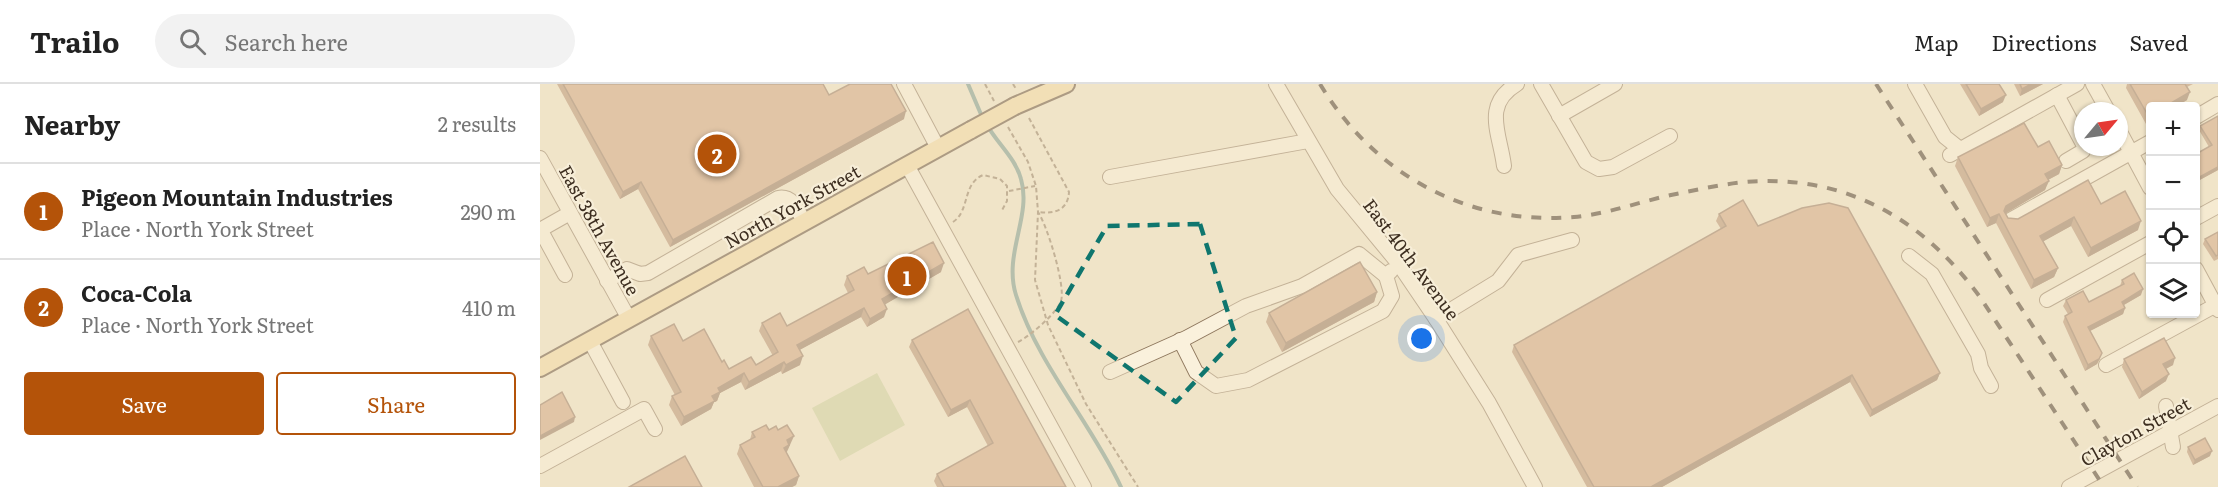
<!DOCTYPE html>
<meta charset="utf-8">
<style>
:root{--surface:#fff;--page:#f2f2f2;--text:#222;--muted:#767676;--line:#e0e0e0;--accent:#b45309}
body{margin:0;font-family:Literata,serif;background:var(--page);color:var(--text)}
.controls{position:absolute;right:18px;top:18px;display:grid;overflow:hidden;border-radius:6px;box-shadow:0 2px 4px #0004}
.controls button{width:54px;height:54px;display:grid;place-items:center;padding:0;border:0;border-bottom:2px solid var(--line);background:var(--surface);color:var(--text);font:30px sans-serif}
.compass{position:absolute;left:1534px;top:18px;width:54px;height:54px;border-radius:50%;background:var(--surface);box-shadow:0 2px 4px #0004;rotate:61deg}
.you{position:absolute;left:882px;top:255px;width:21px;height:21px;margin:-15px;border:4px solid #fff;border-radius:50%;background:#1a73e8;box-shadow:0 0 0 9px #1a73e833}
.badge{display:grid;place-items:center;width:39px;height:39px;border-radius:50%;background:var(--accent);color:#fff;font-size:20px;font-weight:700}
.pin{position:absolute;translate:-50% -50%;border:3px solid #fff;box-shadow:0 2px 6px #0006}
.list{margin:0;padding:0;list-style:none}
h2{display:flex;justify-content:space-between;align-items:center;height:78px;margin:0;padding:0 24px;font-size:26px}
h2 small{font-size:20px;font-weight:400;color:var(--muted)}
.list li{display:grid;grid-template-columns:39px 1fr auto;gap:18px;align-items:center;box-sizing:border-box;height:96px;padding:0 24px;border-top:2px solid var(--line)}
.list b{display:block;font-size:22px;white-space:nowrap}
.list p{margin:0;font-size:20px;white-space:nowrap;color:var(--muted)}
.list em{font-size:20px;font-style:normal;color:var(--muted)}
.actions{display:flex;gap:12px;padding:18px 24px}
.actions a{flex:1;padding:14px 0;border:2px solid var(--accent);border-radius:6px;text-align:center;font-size:21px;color:var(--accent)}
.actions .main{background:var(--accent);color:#fff}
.icon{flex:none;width:33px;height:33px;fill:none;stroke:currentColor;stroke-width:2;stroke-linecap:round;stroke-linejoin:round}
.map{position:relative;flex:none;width:1678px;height:403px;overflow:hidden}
header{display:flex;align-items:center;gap:36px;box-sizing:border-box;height:84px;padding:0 30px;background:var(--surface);border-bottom:2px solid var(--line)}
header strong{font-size:28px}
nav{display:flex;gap:33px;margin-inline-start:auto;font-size:21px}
.search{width:420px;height:54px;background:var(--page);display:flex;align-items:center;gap:15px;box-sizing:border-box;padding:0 21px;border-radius:33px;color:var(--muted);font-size:22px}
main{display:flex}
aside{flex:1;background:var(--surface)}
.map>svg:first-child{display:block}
</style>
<header>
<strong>Trailo</strong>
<div class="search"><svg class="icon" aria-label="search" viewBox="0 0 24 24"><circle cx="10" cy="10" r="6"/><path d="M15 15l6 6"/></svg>Search here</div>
<nav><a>Map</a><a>Directions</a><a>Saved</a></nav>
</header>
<main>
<aside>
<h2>Nearby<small>2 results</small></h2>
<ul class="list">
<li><span class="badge">1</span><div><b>Pigeon Mountain Industries</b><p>Place · North York Street</p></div><em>290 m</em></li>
<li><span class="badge">2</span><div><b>Coca-Cola</b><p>Place · North York Street</p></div><em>410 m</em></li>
</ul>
<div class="actions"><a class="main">Save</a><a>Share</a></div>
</aside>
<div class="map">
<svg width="1678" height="403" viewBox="0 0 1678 403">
<rect width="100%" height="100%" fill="#f0e4c8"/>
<polygon fill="#c9cf9b" points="337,289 365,341 300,377 272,324"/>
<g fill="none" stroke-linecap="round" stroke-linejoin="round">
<g stroke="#6f938a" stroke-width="4">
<polyline points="428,0 443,35"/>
<path d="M447,41C457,59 476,75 481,95C492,132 463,170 476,211C498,281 550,337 581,403"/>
</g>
<defs>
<g id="minor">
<polyline points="364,0 398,64"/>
<polyline points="736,0 797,105 858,179 896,235 949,319 995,403"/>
<polyline points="1001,0 1046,78 1059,85 1073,83 1130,52"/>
<polyline points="1375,0 1405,53 1420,65"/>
<polyline points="1553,0 1568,27"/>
<polyline points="1517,11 1543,60"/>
<polyline points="1019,32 1075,0"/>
<polyline points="1656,33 1678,20"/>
<polyline points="1579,46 1610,104"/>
<polyline points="1410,71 1537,0"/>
<polyline points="0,74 89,235"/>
<polyline points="1526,77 1543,67 1544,63"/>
<polyline points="367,81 544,403"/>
<path d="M964,82C960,49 942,21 977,0"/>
<polyline points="570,93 768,57"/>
<polyline points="1656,134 1678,122"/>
<polyline points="1470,136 1610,58"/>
<polyline points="0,145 25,191"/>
<polyline points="0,146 30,129"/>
<polyline points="1369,172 1392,190 1438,270 1441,284 1451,302"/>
<polyline points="1656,185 1678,226"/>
<path d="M67,197L87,185L100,190L108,189L238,114C253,111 258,127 264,138"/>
<polyline points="1507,216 1610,159"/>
<polyline points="896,235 958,197 978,171 1032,156"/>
<polyline points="640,256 656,288 676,302 708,296 843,227 852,212 846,192 851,187"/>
<polyline points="50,257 83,318"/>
<polyline points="1566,281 1678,220"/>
<polyline points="570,288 646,254 706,222 762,202 819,170 846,192"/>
<polyline points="1626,322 1633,363"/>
<polyline points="0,382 104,325 115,345"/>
<polyline points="1529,403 1678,322"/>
</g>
<g id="major">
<polyline points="475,22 526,0"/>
<polyline points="0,284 431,46"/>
</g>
</defs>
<use href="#minor" stroke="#8d765c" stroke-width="16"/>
<use href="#major" stroke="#5b4430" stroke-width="20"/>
<g stroke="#8d765c" stroke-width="2" stroke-dasharray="4.5 3" stroke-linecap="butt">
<polyline points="445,0 454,17"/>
<polyline points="473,0 476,5"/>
<path d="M489,34L529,108C528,126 515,130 499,128"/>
<polyline points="468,43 488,78 496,102 498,128 495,196 508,241 546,320 598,403"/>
<polyline points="469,107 495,102"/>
<path d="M413,138C430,127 422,100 443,91L460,95L467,102V117L461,128"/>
<path d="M478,258C490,252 517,229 521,217C526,202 507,141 498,128"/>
</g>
<use href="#minor" stroke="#faf1dc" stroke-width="14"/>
<use href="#major" stroke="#f3d9a0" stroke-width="16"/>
<g stroke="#3d2e20" stroke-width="4" stroke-dasharray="10 10" stroke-linecap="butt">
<path d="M780,0C834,90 927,142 1034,133C1067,130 1099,118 1131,111C1162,105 1194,97 1225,97C1317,96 1387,141 1440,213L1564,403"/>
<polyline points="1336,0 1597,403"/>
</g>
<defs>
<polyline id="major-bridge" points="431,46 475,22"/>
</defs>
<use href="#major-bridge" stroke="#5b4430" stroke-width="20" stroke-linecap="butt"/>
<use href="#major-bridge" stroke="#f3d9a0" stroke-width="16"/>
</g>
<g fill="#b2896c">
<polygon points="17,0 283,0 289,11 364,35 130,163 98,105 80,115"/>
<polygon points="1420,0 1459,0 1463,18 1439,32"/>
<polygon points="1474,0 1503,0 1480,12"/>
<polygon points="1587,0 1653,0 1647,3 1647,16 1606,40 1586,4"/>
<polygon points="1678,32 1678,86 1656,98 1656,70 1669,63 1659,46 1660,42"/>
<polygon points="1498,63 1522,81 1519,90 1508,96 1505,106 1466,129 1468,134 1478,135 1561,120 1598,146 1548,173 1531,142 1503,157 1518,184 1514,193 1491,205 1456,139 1447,143 1415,82 1418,73"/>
<polygon points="1179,130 1218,142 1400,289 1397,296 1330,333 1310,298 1122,403 1047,403 972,268 974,261 1181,145 1176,137"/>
<polygon points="1678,148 1678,175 1674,177 1663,160 1665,155"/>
<polygon points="401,188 345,220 344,233 327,243 321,233 259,266 260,281 242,290 241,287 205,306 201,298 180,309 177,317 174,318 171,325 141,342 129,321 132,312 135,311 108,261 111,252 143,257 182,278 189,285 216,281 233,272 219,247 222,239 247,242 308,209 304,201 307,192 328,190"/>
<polygon points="1582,196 1601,211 1584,221 1585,224 1583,230 1550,247 1560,275 1557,280 1545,287 1523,238 1525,232 1528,230 1523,222 1526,216 1549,218 1580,202"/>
<polygon points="837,208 834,218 742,268 726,238 729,229"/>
<polygon points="372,256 526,403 397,403 394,397 397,390 448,362 427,323 408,333 369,263"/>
<polygon points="1584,275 1633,281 1626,285 1626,297 1599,315 1582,283"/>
<polygon points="229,346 238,346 250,361 249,362 246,369 259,392 256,401 252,403 214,403 197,370 200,361 210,356 212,348"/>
<polygon points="1648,363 1670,372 1653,381 1647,368"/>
</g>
<g fill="#916f58">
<polygon points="1491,0 1503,0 1480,12 1482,5"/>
<polygon points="1650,8 1647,16 1636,22 1626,22"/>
<polygon points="1466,11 1463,18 1439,32 1441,25"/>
<polygon points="366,27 364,35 130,163 133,156"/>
<polygon points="1611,32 1611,37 1606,40 1609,33"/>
<polygon points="1522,81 1519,90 1502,99 1505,90"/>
<polygon points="1678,83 1678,86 1656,98 1656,95"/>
<polygon points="1509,97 1505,106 1463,131 1466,122"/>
<polygon points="101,98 98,105 80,115 83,108"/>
<polygon points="1459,130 1456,139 1447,143 1450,134"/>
<polygon points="1534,133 1531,142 1497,161 1500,152"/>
<polygon points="1601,137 1598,146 1548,173 1551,164"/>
<polygon points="404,179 401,188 339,224 342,215"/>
<polygon points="1518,184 1514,193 1491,205 1494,196"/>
<polygon points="1603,205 1601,211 1580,223 1582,218"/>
<polygon points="837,208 834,218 742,268 746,259"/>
<polygon points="324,224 321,233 254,269 257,261"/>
<polygon points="1585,224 1583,230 1546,249 1548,243"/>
<polygon points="347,225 344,233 327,243 330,235"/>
<polygon points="1562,269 1557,280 1545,287 1548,281"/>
<polygon points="263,272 260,281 242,290 246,281"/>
<polygon points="1635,274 1633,281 1621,287 1623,280"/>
<polygon points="244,278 241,287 205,306 209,298"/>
<polygon points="204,289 201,298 180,309 177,317 174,318 171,325 141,342 144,333 172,312 178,304"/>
<polygon points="1400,289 1397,296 1330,333 1332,326"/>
<polygon points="1629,290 1626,297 1599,315 1602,308"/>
<polygon points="1312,291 1310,298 1122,403 1111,403"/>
<polygon points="430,316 427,323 408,333 411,326"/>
<polygon points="35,333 34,338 0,356 0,352"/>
<polygon points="254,352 246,370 240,373 247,356"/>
<polygon points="1672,367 1670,372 1653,381 1655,376"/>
<polygon points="259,392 256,401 252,403 238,403"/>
</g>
<g fill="#cf9f7d" stroke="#916f58" stroke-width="1.5">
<polygon points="23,0 283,0 289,11 310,0 351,0 366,27 133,156 101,98 83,108"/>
<polygon points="1426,0 1459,0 1466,11 1441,25"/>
<polygon points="1480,0 1491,0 1482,5"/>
<polygon points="1590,0 1645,0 1650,8 1626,22 1611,22 1611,32 1609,33"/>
<polygon points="1678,32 1678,83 1656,95 1656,70 1672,61 1660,42"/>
<polygon points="1484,39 1498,63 1509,57 1522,81 1505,90 1509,97 1466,122 1464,127 1468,134 1478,135 1548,96 1561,120 1585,107 1601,137 1551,164 1534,133 1500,152 1518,184 1494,196 1459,130 1450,134 1418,73"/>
<polygon points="1203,116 1218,142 1262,124 1289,119 1308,124 1400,289 1332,326 1312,291 1111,403 1054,403 974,261 1186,142 1179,130"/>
<polygon points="1678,148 1678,171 1676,172 1665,155"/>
<polygon points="393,158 404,179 342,215 347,225 330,235 324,224 257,261 263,272 246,281 244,278 209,298 204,289 178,304 180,308 172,312 175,317 144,333 132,312 141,308 111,252 134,240 143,257 164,245 182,278 184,276 189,285 211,273 216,281 238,268 222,239 240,229 247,242 314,206 307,192 324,183 328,190"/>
<polygon points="820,178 837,208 746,259 729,229"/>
<polygon points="1594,189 1603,205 1582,218 1585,224 1548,243 1562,269 1559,275 1548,281 1525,232 1532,228 1526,216 1543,207 1549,218 1584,200 1582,196"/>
<polygon points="428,225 526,403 404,403 397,390 453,359 430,316 411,326 372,256"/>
<polygon points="1624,254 1635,274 1623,280 1629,290 1602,308 1584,275"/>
<polygon points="22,308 35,333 0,352 0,321"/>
<polygon points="226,341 229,346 236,342 238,346 247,341 254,352 247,356 249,361 244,364 259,392 238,403 223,403 200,361 215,353 212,348"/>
<polygon points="1665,354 1672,367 1655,376 1648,363"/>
<polygon points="145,372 162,403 89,403"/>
</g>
<path d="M0 0H1678V403H0ZM660,140L696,254L636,318L515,231L567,142Z" fill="#f0e4c8" fill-opacity=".55" fill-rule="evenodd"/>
<path fill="none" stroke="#0f766e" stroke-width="4.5" stroke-dasharray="12 8" stroke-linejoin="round" d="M660,140L696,254L636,318L515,231L567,142Z"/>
<g text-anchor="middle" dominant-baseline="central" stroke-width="4.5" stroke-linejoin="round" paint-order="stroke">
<g font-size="18" fill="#3d2e20" stroke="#f7eed8">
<text transform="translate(252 122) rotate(-29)">North York Street</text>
<text transform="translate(60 146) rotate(61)">East 38th Avenue</text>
<text transform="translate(872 175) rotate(53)">East 40th Avenue</text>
<text transform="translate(1595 347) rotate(-29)">Clayton Street</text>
</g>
</g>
</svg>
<div class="controls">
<button>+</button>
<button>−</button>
<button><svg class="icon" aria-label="locate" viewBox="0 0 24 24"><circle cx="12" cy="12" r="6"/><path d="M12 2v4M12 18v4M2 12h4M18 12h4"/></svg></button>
<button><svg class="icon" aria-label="layers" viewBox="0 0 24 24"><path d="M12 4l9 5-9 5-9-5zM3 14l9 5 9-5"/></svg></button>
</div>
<svg class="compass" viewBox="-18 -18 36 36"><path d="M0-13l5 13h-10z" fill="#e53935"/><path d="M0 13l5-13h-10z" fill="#767676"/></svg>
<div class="you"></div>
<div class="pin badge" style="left:367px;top:192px">1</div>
<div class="pin badge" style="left:177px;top:70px">2</div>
</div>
</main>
